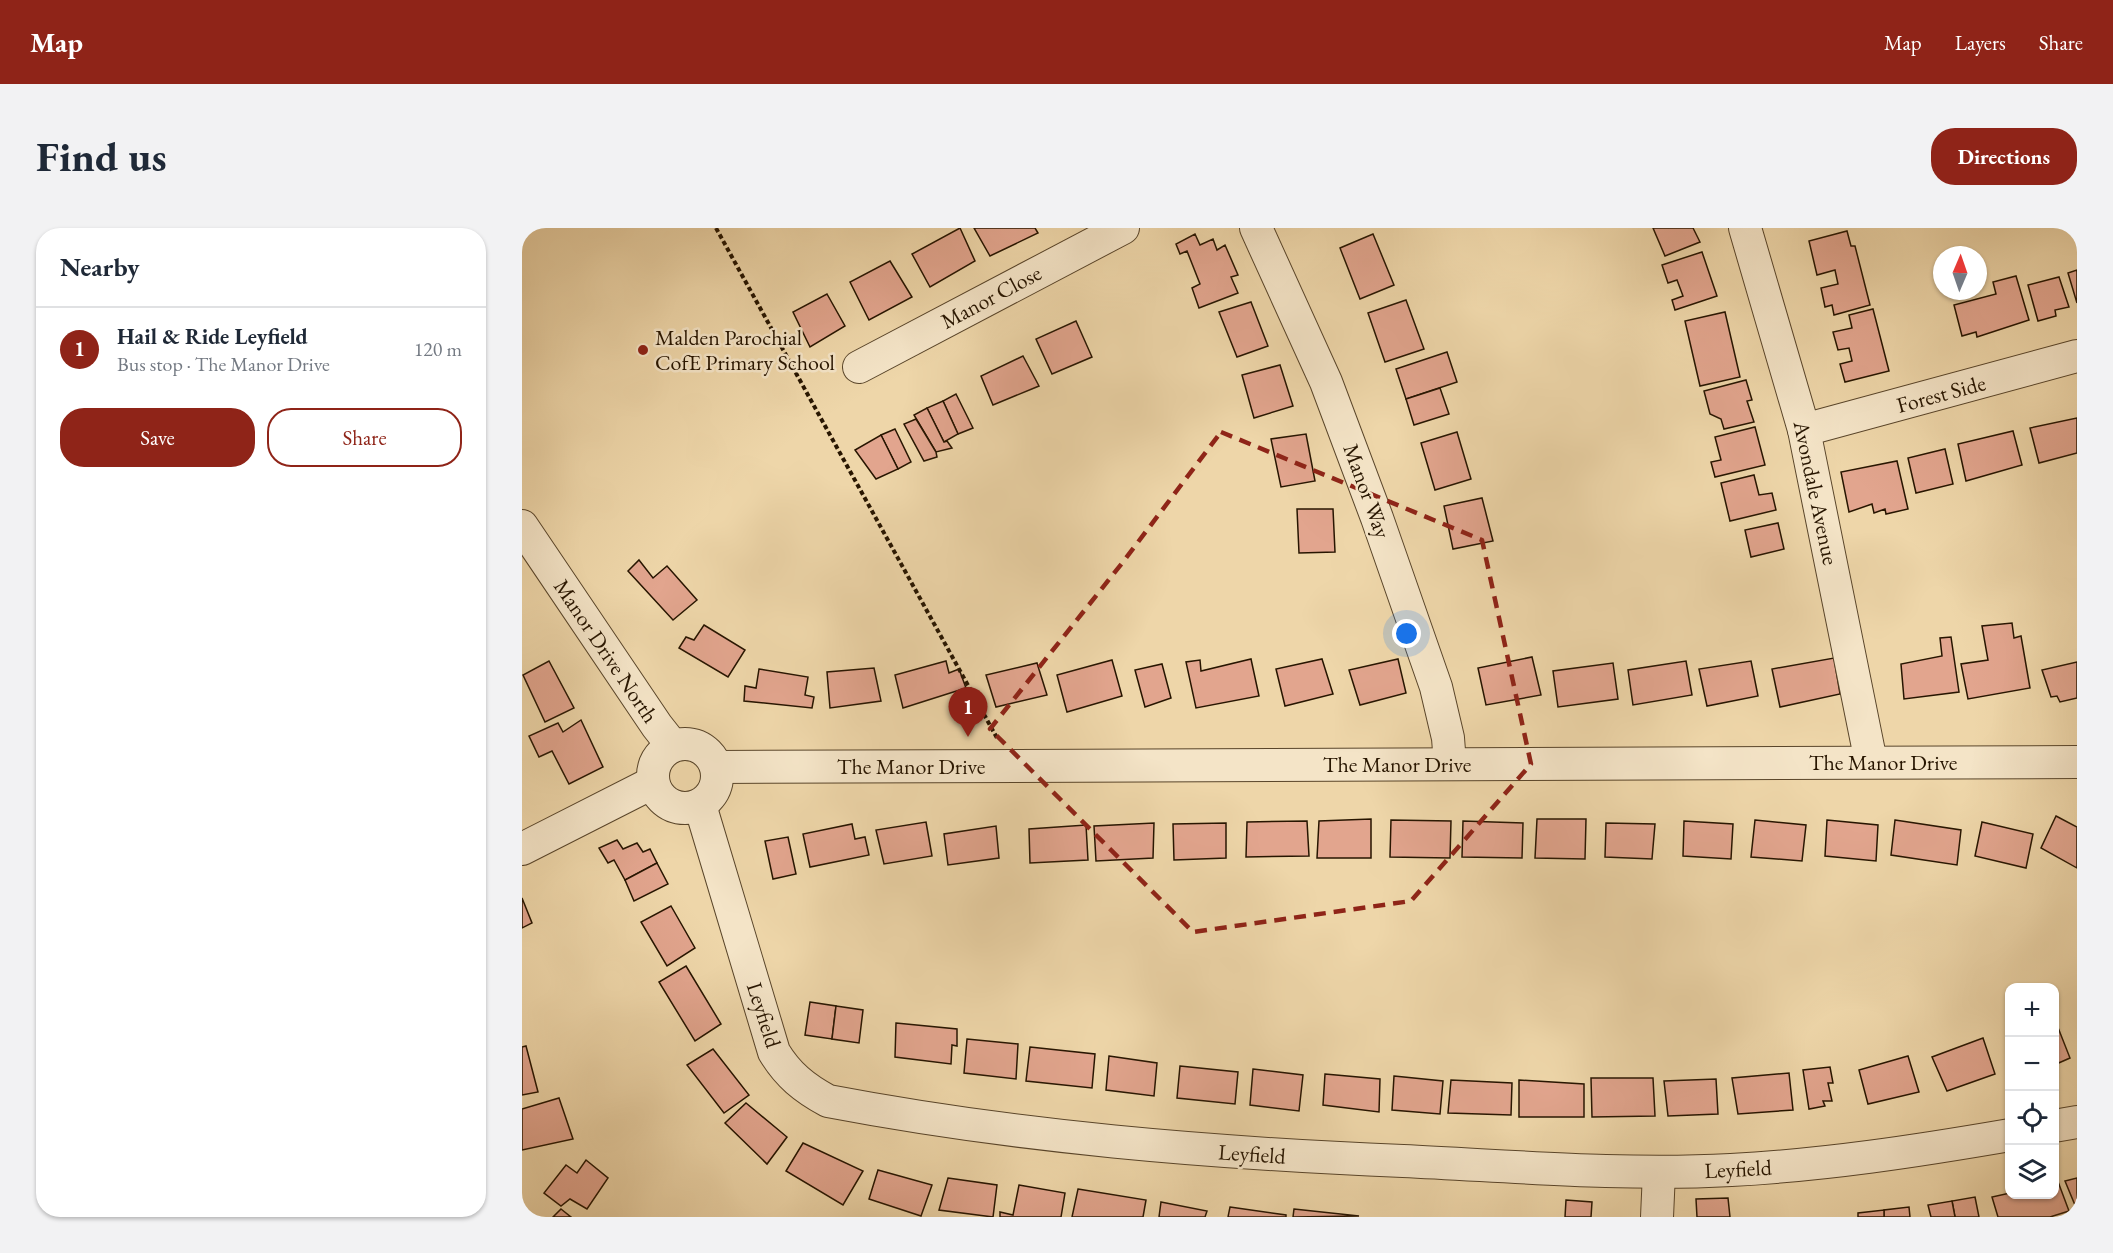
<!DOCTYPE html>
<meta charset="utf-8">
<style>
:root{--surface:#fff;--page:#f2f2f3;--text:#1f2937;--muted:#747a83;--line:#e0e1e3;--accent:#8f2418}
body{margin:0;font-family:"EB Garamond",serif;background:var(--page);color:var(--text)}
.controls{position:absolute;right:18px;bottom:18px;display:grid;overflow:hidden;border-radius:12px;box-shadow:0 2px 4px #0004}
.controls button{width:54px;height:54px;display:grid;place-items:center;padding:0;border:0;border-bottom:2px solid var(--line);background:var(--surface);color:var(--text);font:30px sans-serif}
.compass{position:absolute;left:1411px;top:18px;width:54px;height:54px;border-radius:50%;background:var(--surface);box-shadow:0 2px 4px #0004;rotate:2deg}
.you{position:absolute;left:885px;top:406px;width:21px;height:21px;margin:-15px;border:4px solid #fff;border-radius:50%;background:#1a73e8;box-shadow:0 0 0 9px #1a73e833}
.badge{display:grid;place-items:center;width:39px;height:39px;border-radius:50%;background:var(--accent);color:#fff;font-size:20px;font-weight:700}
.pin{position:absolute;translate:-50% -50px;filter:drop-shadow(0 2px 3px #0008)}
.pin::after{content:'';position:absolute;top:32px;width:21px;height:18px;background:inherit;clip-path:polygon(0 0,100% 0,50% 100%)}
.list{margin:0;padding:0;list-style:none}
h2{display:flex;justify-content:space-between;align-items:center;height:78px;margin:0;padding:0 24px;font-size:26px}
h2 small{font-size:20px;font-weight:400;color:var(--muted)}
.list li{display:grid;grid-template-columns:39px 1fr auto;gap:18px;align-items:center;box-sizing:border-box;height:84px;padding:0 24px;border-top:2px solid var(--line)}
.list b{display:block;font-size:22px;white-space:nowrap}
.list p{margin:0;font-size:20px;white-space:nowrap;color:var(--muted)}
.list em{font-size:20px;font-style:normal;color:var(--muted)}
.actions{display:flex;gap:12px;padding:18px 24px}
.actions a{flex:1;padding:14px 0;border:2px solid var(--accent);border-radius:24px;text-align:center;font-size:21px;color:var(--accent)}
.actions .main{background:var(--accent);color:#fff}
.icon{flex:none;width:33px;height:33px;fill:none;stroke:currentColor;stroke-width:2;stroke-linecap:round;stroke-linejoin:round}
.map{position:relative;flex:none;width:1555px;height:989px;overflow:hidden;border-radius:24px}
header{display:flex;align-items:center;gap:36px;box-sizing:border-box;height:84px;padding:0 30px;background:var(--accent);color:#fff}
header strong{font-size:28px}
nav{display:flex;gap:33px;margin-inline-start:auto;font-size:21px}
.intro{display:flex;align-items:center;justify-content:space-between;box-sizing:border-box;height:144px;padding:0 36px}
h1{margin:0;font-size:42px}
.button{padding:15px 27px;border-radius:24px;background:var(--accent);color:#fff;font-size:21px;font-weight:700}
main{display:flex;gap:36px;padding:0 36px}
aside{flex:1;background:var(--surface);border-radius:24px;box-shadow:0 2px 4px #0004}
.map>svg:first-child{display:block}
</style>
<header>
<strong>Map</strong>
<nav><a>Map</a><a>Layers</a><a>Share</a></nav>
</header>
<div class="intro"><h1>Find us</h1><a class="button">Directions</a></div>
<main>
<aside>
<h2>Nearby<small></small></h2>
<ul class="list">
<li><span class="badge">1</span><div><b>Hail &amp; Ride Leyfield</b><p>Bus stop · The Manor Drive</p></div><em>120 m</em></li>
</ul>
<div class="actions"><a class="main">Save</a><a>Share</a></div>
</aside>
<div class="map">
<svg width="1555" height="989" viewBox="0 0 1555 989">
<rect width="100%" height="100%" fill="#eed6a9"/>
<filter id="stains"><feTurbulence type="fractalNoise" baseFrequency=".00333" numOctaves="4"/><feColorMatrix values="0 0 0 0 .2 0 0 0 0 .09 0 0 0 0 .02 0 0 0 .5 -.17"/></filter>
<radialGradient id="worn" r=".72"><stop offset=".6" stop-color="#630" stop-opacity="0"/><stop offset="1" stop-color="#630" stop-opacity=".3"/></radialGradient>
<g fill="#e2a58e" stroke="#271500" stroke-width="1.5">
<polygon points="438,0 453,33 408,59 390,26"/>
<polygon points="452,0 513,0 516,5 468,28"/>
<polygon points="1131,0 1171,0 1178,14 1143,28"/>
<polygon points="1325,3 1329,18 1333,18 1348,77 1312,87 1310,77 1303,79 1299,60 1316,56 1313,42 1295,47 1287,13"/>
<polygon points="673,6 678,17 691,11 695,22 703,17 716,47 709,49 716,65 677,80 670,60 678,56 665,23 658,26 654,16"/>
<polygon points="851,6 872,57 838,71 818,20"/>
<polygon points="1180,24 1195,68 1153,82 1150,72 1161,68 1155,52 1146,55 1140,37"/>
<polygon points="368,33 390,69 347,92 328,54"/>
<polygon points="1555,42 1555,75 1546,45"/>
<polygon points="1494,48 1507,92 1455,109 1454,104 1440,108 1432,77 1474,66 1471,54"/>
<polygon points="1537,49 1547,79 1533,82 1534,88 1516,93 1506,57"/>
<polygon points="305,66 323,98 288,119 271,84"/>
<polygon points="884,72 902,121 863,134 846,85"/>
<polygon points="729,74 746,118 715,129 697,84"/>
<polygon points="1351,81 1367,143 1323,154 1318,136 1330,133 1327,120 1316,122 1311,104 1330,100 1327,87"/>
<polygon points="1203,84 1218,149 1178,158 1163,93"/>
<polygon points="554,93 570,129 530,146 514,111"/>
<polygon points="925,124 935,154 884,171 874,141"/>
<polygon points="501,128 517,158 471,177 459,148"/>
<polygon points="758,137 771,178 732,190 720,147"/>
<polygon points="1224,152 1230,172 1225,173 1232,194 1202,201 1199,191 1188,186 1182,163"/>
<polygon points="918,160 927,186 892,197 884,171"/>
<polygon points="434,166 451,200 436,206 421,173"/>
<polygon points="421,173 436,206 422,214 405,180"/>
<polygon points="405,180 422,214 425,213 430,220 414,224 392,187"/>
<polygon points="1555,190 1555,225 1517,235 1508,200"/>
<polygon points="394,191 414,224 415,229 402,233 382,196"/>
<polygon points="1233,199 1243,237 1193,249 1189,234 1199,232 1193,209"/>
<polygon points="373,201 389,234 376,241 359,207"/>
<polygon points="1491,203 1500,237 1444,253 1436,216"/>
<polygon points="935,204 949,251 913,262 899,215"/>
<polygon points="784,206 793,253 759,259 749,211"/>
<polygon points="359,207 376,241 354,251 333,222"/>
<polygon points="1423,221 1431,256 1394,265 1386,230"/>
<polygon points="1375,233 1386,281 1364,286 1363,281 1352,285 1350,276 1327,284 1319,244"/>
<polygon points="1232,247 1237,267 1250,265 1254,282 1208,293 1199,255"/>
<polygon points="960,270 971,313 931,321 922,278"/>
<polygon points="775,281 811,281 813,324 777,325"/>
<polygon points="1256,295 1262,321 1229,329 1223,302"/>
<polygon points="117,332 131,350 145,338 175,372 151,392 106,343"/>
<polygon points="1490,395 1492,410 1499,408 1508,460 1446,471 1439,436 1466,432 1460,398"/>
<polygon points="182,397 223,422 206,449 157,420 164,409 172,412"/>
<polygon points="1429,409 1437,464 1382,471 1379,436 1420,428 1418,410"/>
<polygon points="1010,429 1019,467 964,477 956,440"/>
<polygon points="1312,430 1318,466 1258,479 1250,441"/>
<polygon points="729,431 737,468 674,480 664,434 678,432 679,443"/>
<polygon points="800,431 811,466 763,478 754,441"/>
<polygon points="876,431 884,465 838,477 827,442"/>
<polygon points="590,432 600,468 545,484 535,447"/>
<polygon points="27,433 52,480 23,494 1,447"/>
<polygon points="424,433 427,445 437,441 444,460 381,480 373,447"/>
<polygon points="1164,433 1170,467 1111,477 1106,442"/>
<polygon points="1229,433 1236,468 1185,478 1177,441"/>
<polygon points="1555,434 1555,470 1538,474 1535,468 1529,469 1520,442"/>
<polygon points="515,435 525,467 474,479 464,447"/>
<polygon points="1091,435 1096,471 1036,479 1031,443"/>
<polygon points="640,436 649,470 623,479 613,442"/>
<polygon points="352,440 359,473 308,480 305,444"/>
<polygon points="237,441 286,449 283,467 292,469 290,480 222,473 223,458 234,460"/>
<polygon points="59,492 81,539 47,556 30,523 17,529 7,508 36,495 41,504"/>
<polygon points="1534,588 1555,599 1555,640 1519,620"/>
<polygon points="849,591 849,630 795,630 797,593"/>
<polygon points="1015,591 1064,591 1063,631 1013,630"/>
<polygon points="869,592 929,593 928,630 868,629"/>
<polygon points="1233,592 1284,597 1280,633 1229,629"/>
<polygon points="1305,592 1356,597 1354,633 1303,628"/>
<polygon points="1373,592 1439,602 1435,637 1369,627"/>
<polygon points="785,593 787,628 724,629 725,594"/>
<polygon points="941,593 1001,595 1000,630 940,629"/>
<polygon points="1162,593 1211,596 1209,631 1161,628"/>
<polygon points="404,594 410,628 362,636 354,602"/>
<polygon points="1460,594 1511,606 1504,640 1453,628"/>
<polygon points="632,595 631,630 574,633 572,598"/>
<polygon points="704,595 704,630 652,632 651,596"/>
<polygon points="1084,595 1133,596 1130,631 1083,629"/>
<polygon points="330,596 333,611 343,609 347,627 288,639 281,606"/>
<polygon points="564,597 566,632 508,635 507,601"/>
<polygon points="474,598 477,630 426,637 422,606"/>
<polygon points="266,609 274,646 251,651 243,613"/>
<polygon points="95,612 101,621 115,615 121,624 128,621 135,635 103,652 92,632 86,635 77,620"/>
<polygon points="135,635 146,656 112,673 103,652"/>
<polygon points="0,670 10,695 0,700"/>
<polygon points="149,678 173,720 145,738 119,694"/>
<polygon points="164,738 199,796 173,813 137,754"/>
<polygon points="288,774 314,778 310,811 283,807"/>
<polygon points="314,778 341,782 337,815 310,811"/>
<polygon points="374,795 435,801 435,818 430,817 429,836 373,829"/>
<polygon points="1535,797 1548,830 1532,837 1532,798"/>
<polygon points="1461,810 1473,846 1425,863 1410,829"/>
<polygon points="445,811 496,816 494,851 442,845"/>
<polygon points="4,818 16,864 0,867 0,819"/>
<polygon points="508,819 573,826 570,860 504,853"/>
<polygon points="191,821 227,867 202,885 165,837"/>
<polygon points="587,828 635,835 632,868 584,862"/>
<polygon points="1386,828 1397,864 1346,876 1337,842"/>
<polygon points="658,838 716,844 713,876 655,870"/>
<polygon points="1308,839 1311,855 1306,855 1310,873 1301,873 1303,878 1287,881 1281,842"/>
<polygon points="731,841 781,847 777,883 728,877"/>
<polygon points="1267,845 1271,882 1216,886 1210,850"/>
<polygon points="803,846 858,851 857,884 801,877"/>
<polygon points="872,848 921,853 918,886 870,882"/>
<polygon points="1069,850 1131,850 1133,888 1070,889"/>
<polygon points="1194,851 1196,886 1146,888 1142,853"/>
<polygon points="929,852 990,855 989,887 926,885"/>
<polygon points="997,852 1062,856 1062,889 997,889"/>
<polygon points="37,870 51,911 0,922 0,881"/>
<polygon points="224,875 265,909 245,936 203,895"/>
<polygon points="281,915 341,943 321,977 264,943"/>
<polygon points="64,932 86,950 65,981 48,971 39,978 22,965 44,937 55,945"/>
<polygon points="356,942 410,957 399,988 347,971"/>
<polygon points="426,950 475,957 471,989 417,982"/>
<polygon points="1555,950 1555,982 1543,953"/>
<polygon points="1535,951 1547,983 1528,989 1476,989 1470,969 1488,965 1532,966 1532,952"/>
<polygon points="497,957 543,965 539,989 478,989 478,984 491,987"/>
<polygon points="556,961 624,972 621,989 550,989"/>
<polygon points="1453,969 1457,989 1433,989 1430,973"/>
<polygon points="1206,970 1208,989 1175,989 1174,971"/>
<polygon points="1044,972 1070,974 1069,989 1043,989"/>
<polygon points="1430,973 1433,989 1409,989 1406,977"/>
<polygon points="639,974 685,983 683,989 637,989"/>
<polygon points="708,979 764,987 764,989 706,989"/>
<polygon points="1387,979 1388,989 1362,989 1362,982"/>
<polygon points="39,981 49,989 31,989"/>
<polygon points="772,981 837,988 771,989"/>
<polygon points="1362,982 1362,989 1336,989 1336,985"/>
</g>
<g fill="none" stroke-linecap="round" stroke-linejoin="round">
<defs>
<g id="minor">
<polyline points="734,0 804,154 855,290 914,459 926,510 928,536"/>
<polyline points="1223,0 1282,202 1349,534"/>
<polyline points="337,139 601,0"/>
<polyline points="1282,202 1555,128"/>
<polyline points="0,298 135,498 150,517"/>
<circle cx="163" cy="548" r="32"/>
<polyline points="195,539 1555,534"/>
<path d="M178,577L252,824C266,847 282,860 306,873C495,909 688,925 881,933C990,938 1100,948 1209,942C1303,937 1395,923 1488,907"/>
<polyline points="0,621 130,555"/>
<polyline points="1532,898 1555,894"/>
<polyline points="1135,989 1137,944"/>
</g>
</defs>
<use href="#minor" stroke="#59452a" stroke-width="34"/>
<polyline stroke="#271500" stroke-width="4" stroke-dasharray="4.5 3" stroke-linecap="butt" points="194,0 475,510"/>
<use href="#minor" stroke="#f4e4c7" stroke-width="32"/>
</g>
<path fill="none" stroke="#8f2418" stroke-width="4.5" stroke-dasharray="12 8" stroke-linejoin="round" d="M699,204L960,312L1009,536L889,673L671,704L468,501L601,334Z"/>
<circle fill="#8f2418" stroke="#f4e4c7" stroke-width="2" cx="121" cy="122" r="6"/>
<g text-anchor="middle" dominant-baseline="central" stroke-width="5" stroke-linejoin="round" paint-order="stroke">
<g font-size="22" fill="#271500" stroke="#f4e4c7">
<text transform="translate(469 69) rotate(-28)">Manor Close</text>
<text transform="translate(1419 166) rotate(-15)">Forest Side</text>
<text transform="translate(845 263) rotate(70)">Manor Way</text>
<text transform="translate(1294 265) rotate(78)">Avondale Avenue</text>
<text transform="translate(84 423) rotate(56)">Manor Drive North</text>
<text x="1361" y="534">The Manor Drive</text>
<text x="875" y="536">The Manor Drive</text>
<text x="389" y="538">The Manor Drive</text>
<text transform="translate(242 787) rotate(72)">Leyfield</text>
<text transform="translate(730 926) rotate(4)">Leyfield</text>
<text transform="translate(1216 941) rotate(-3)">Leyfield</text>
</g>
<g font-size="22" fill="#271500" stroke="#f4e4c7" text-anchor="start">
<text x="133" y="109">Malden Parochial<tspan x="133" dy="25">CofE Primary School</tspan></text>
</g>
</g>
<rect width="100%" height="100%" filter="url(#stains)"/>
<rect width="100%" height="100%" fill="url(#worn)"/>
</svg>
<div class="controls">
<button>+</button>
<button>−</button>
<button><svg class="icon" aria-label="locate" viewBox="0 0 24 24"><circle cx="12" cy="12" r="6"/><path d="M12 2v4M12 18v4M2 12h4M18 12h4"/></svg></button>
<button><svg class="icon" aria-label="layers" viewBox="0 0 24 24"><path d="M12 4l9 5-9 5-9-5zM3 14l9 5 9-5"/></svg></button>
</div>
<svg class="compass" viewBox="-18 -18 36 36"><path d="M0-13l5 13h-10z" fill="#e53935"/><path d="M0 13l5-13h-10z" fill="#747a83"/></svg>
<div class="you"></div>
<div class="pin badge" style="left:446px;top:509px">1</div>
</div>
</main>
